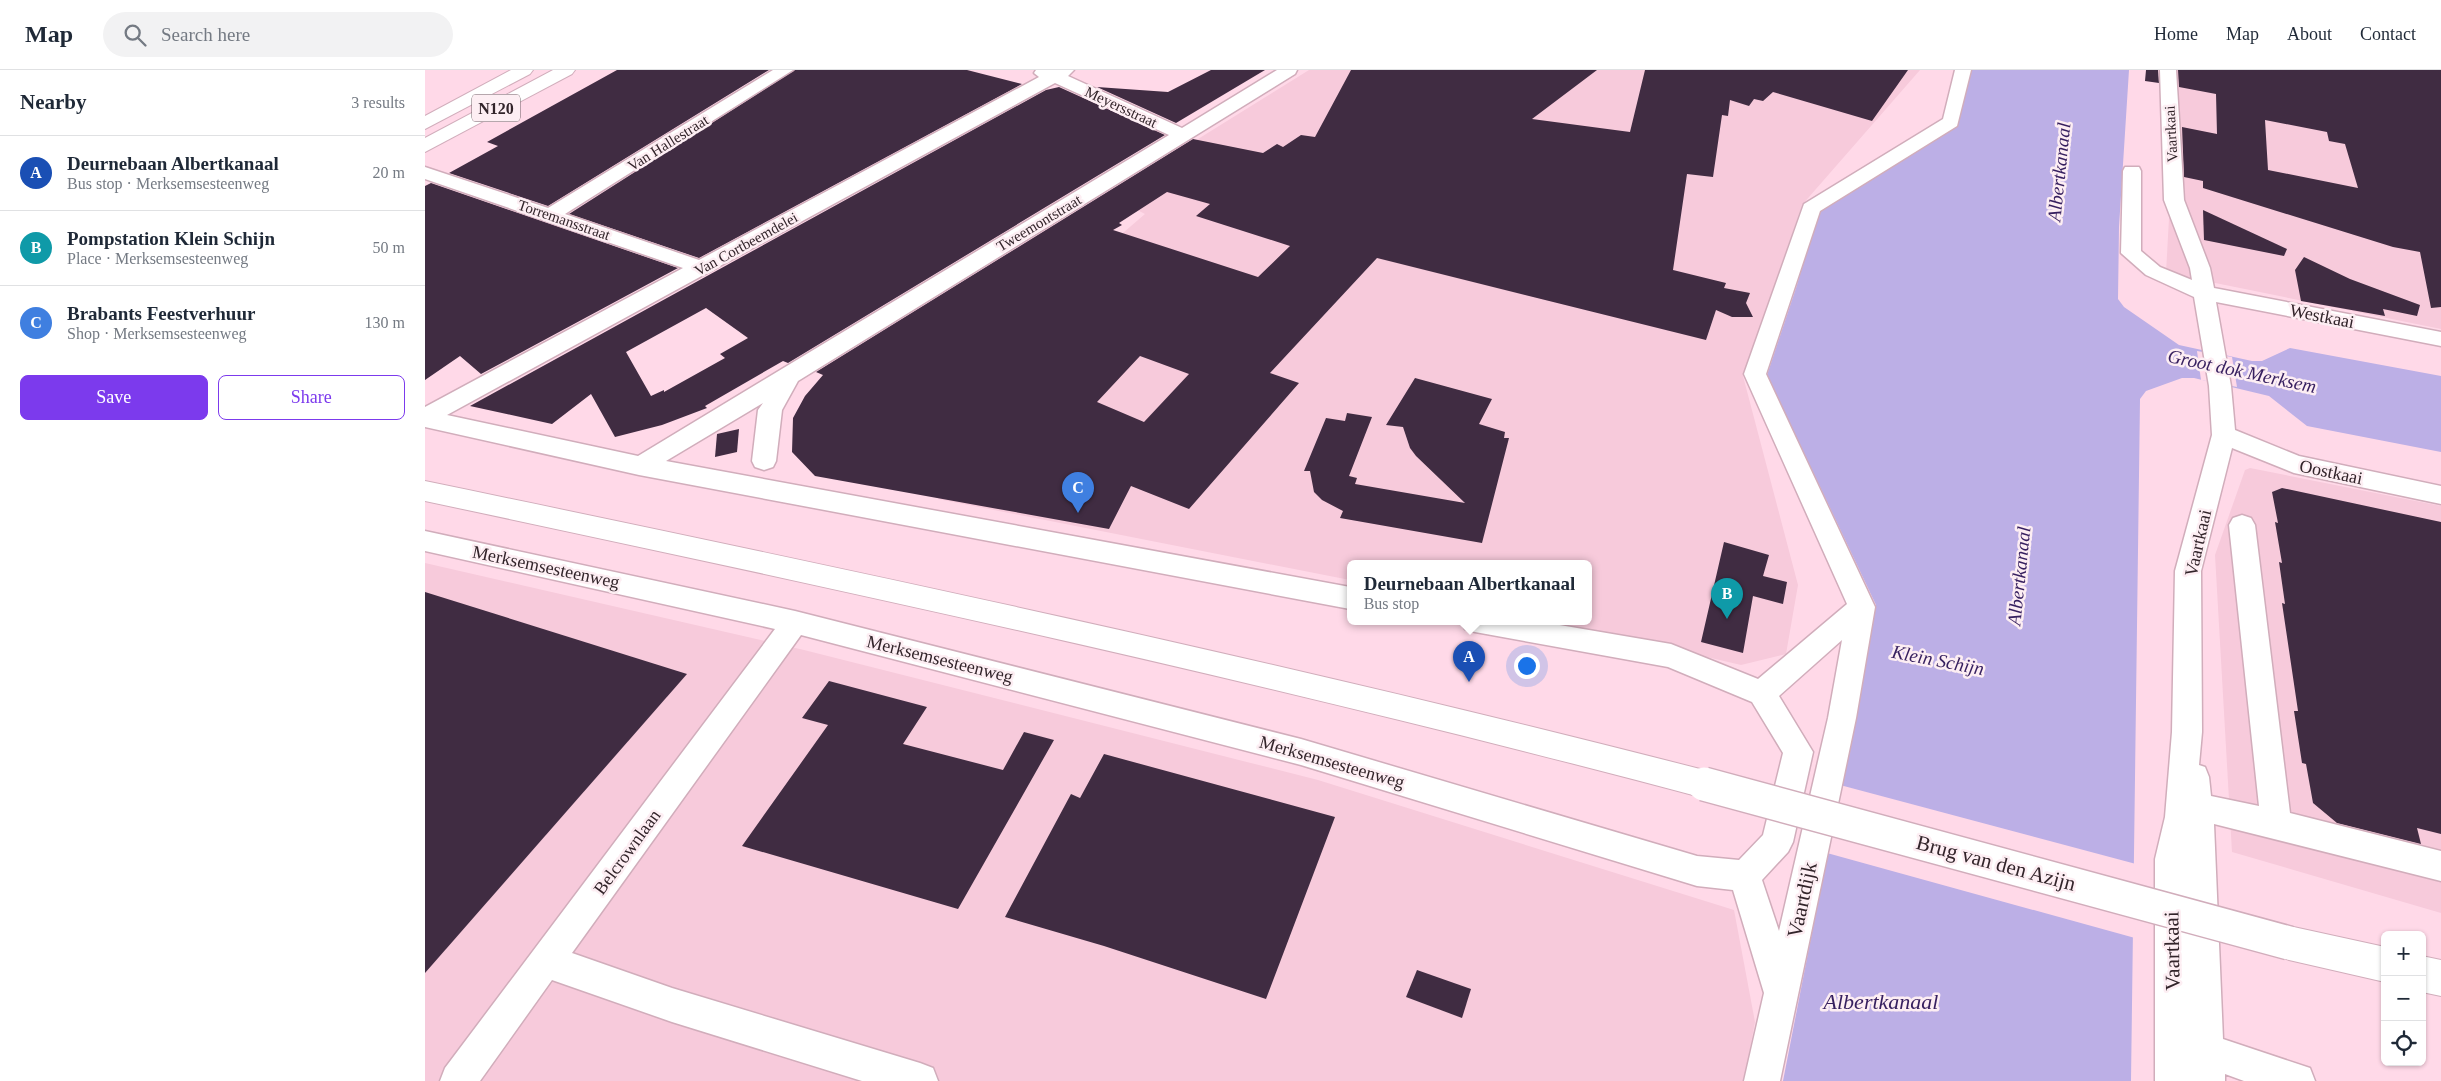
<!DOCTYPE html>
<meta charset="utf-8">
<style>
:root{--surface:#fff;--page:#f2f2f3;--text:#1f2937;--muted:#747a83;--line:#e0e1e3;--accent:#7c3aed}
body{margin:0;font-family:Georgia,serif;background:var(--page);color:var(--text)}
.controls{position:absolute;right:15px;bottom:15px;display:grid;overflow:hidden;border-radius:8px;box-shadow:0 1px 4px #0004}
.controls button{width:45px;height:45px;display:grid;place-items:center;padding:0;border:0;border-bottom:1px solid var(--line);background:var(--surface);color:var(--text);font:25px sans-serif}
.you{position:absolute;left:1101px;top:595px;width:18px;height:18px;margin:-12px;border:4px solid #fff;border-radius:50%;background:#1a73e8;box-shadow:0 0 0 8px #1a73e833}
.badge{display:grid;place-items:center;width:32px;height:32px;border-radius:50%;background:var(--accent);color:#fff;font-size:16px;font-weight:700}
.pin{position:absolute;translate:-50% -41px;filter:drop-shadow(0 1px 2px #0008)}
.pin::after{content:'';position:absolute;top:26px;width:18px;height:15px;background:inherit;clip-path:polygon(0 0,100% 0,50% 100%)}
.popup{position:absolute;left:922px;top:490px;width:245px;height:65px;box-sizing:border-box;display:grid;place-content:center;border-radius:8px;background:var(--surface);filter:drop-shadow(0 1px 4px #0005);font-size:16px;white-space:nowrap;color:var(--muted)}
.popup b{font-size:19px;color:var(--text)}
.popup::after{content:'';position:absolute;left:50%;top:100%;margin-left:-10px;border:10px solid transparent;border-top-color:var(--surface)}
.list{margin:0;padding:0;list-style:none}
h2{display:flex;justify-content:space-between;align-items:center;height:65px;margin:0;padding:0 20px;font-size:21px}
h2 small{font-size:16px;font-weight:400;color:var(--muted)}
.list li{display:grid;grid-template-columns:32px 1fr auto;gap:15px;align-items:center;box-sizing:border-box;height:75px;padding:0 20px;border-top:1px solid var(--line)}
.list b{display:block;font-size:19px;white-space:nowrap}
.list p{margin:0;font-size:16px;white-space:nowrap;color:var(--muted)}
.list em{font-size:16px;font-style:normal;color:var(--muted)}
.actions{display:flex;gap:10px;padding:15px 20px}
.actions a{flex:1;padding:11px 0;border:1px solid var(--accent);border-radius:8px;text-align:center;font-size:18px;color:var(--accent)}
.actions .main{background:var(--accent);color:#fff}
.icon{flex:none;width:28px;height:28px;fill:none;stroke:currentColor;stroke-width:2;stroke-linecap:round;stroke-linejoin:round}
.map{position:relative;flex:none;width:2016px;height:1011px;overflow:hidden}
header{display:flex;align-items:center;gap:30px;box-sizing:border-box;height:70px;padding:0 25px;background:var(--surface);border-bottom:1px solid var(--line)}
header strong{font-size:24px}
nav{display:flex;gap:28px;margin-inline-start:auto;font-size:18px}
.search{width:350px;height:45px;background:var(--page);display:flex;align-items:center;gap:12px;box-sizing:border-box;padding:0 18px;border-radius:28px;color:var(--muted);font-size:19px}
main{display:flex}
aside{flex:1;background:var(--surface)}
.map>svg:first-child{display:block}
</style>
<header>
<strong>Map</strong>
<div class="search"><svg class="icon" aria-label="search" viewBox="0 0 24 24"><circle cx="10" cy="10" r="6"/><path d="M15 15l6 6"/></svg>Search here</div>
<nav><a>Home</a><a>Map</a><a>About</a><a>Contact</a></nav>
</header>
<main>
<aside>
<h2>Nearby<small>3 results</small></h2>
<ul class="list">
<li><span class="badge" style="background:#1a4fb4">A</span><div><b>Deurnebaan Albertkanaal</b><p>Bus stop · Merksemsesteenweg</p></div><em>20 m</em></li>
<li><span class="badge" style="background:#0f9aa8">B</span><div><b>Pompstation Klein Schijn</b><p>Place · Merksemsesteenweg</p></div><em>50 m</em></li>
<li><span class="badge" style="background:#3f7fe0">C</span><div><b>Brabants Feestverhuur</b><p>Shop · Merksemsesteenweg</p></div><em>130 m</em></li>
</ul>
<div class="actions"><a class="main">Save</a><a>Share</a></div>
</aside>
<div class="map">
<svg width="2016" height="1011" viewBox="0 0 2016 1011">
<rect width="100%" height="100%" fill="#ffd9e8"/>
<g fill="#f7cadb">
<polygon points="884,0 1495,0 1377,135 1318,306 1373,515 1361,584 1316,595 1128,551 1163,551 1163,493 925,493 925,510 513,429 670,187 720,144 683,125"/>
<polygon points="1747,0 2016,0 2016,259 1741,203 1745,130"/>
<polygon points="1825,398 2016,436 2016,843 1807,782 1790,485 1820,400"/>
<polygon points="0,493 379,580 893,710 1309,840 1330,952 1319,1011 0,1011"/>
</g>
<polygon fill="#bcafe6" points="1545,0 1704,0 1694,157 1693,229 1699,237 1754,275 1827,291 1837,291 1865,278 2016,306 2016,382 1882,356 1844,326 1769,308 1757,308 1721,321 1715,329 1706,1011 1358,1011 1451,535 1342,305 1372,215 1393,140 1533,54"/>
<g fill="#ffd9e8">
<polygon points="1772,281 1807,287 1812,317 1776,310"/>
<polygon points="1415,715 1711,794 1710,868 1402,783"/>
</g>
<g fill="#402c42" fill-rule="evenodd">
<polygon points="192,0 344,0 123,136 24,103 73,76 62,72"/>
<polygon points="370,0 542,0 597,14 274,188 144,144"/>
<polygon points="786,0 840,0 751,53 672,17 743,22"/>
<path d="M926,0H1172L1107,49L1205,62L1220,0H1483L1447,51L1348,22L1338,31L1329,29L1324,36L1305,30L1303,46L1297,45L1288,107L1262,104L1248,200L1301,213L1299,218L1325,223L1321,233L1328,247H1307L1291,240L1281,270L952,188L845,303L874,313L764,439L706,416L684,459L390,406L367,382L368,348L380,326L398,305L391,302L768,69L838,83L852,74L858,77L876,65L890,67ZM742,122L785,134L771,146L865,176L833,207L688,160L697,155L694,153ZM715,286L764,304L719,352L672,332Z"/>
<polygon points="1721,0 1733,0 1734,13 1720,11"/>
<path d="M1753,0H2016V237L2006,238L1995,182L1968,177L1778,118V111L1759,107L1757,57L1792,64L1791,24L1754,17ZM1840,50L1902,62L1904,71L1920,74L1933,118L1843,100Z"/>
<path d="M634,17L740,65L363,293L358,291L280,336L282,338L237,355L190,367L166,324L127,354L45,336L621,20ZM281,238L323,268L295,284L300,288L239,322V320L226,326L201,282Z"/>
<polygon points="6,113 253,198 56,304 35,286 0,310 0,116"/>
<polygon points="1778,140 1862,179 1859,186 1779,170"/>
<polygon points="1879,187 1925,209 1995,235 1992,246 1958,239 1960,246 1876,231 1870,200"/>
<polygon points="990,308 1067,329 1054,354 1080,362 1079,368 1084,368 1057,473 915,448 918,441 897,430 889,422 885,401 879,401 901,348 920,351 922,343 947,347 924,406 932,408 930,414 1040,433 991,386 985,378 978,357 961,355"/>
<polygon points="314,359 312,382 290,387 292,364"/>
<polygon points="1857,418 2016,452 2016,764 1992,758 1996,774 1912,753 1888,733 1881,694 1877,693 1869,641 1873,641 1857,533 1860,534 1854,492 1857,493 1850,452 1853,453 1847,422"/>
<polygon points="1299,472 1344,485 1338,506 1362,512 1358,534 1328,526 1318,583 1276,572"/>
<polygon points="0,522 262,604 0,903"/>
<polygon points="404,611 502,637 478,674 578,700 599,662 629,670 533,839 317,776 403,655 377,648"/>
<polygon points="679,684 910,747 841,929 679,876 580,847 646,724 655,728"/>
<polygon points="992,900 1046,919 1037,948 981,927"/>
</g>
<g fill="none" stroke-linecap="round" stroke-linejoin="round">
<defs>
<g id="minor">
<path d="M348,0H368L140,144L274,190L614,7L609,3L611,0H649L643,6L757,58L852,0H872L870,4L373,311L357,340L351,391L348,397L339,400L330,397L327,391L333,340L338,333L241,391L925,517V539L214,405L0,357V337L258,198L0,109V97L123,138ZM630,13L744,65L213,386L22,345Z"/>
<path d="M1530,0H1546L1532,56L1395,141L1341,304L1450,537L1431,648L1355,1011H1319L1339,923L1308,820L1272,816L876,695L376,565L147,883L247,918L495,993L508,998L513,1011H437L247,952L127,910L55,1011H15L20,998L350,559L0,481V461L370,541L876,669L1272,786L1314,790L1338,765L1358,683L1327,632L1243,597L1050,562L1040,559L1036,551H1111L1246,574L1333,609L1422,534L1319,304L1379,134L1518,49ZM1417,570L1403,648L1354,861L1337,810L1363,782L1368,772L1388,682L1354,626Z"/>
<polygon points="1735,0 1751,0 1759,130 1785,198 1789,218 2016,262 2016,276 1791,232 1806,316 1810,360 1874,386 2016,416 2016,434 1869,403 1807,378 1776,501 1777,662 1774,695 1780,697 1784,707 1786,726 1834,736 1804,455 1808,448 1817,445 1826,448 1830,455 1865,743 2016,781 2016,811 1789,754 1798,969 1885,998 1890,1011 1819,1011 1800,1004 1800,1011 1730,1011 1730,789 1740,747 1747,662 1750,501 1787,365 1784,316 1769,227 1721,205 1696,183 1698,101 1700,97 1714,97 1716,101 1716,181 1735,197 1767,210 1765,198 1739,130"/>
</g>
<g id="major">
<polygon points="86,0 108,0 105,4 0,59 0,46"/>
<polygon points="128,0 150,0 147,4 0,82 0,68"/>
<path d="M0,411C428,500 855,591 1279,700L1290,704L1295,714L1290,724L1279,728C856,615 428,522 0,431Z"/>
<polygon points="1864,856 1960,877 1960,912 1864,890 1852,885 1847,873 1852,861"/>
<polygon points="1997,886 2016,890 2016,926 1997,922"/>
</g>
</defs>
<use href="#minor" stroke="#d1adbb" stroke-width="3"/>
<use href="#major" stroke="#d1adbb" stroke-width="2"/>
<use href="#minor" fill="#fff" fill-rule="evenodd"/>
<use href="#major" fill="#fff" fill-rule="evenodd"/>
<defs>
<polyline id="major-bridge" points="1279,714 1864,873"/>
</defs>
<use href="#major-bridge" stroke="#d1adbb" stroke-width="36" stroke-linecap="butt"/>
<use href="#major-bridge" stroke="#fff" stroke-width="33"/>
</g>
<g text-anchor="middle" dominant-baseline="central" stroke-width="5" stroke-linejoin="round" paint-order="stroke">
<g font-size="15" fill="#32242a" stroke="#fdeef3">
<text transform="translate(696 37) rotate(25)">Meyersstraat</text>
<text transform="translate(1746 64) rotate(-93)">Vaartkaai</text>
<text transform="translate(243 73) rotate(-32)">Van Hallestraat</text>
<text transform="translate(139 150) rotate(19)">Torremansstraat</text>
<text transform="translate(614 153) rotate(-31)">Tweemontstraat</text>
<text transform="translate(321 174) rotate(-29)">Van Cortbeemdelei</text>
</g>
<rect fill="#fdeef3" stroke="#6f6166" stroke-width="1" x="47" y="24.5" width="48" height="27" rx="4"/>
<g font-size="16" font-weight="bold" fill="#32242a">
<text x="71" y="38">N120</text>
</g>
<g font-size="18" fill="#32242a" stroke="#fdeef3">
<text transform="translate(1897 246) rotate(11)">Westkaai</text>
<text transform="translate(1906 402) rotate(12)">Oostkaai</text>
<text transform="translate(1773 473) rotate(-77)">Vaartkaai</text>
<text transform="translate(121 497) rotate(12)">Merksemsesteenweg</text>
<text transform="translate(515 589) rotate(14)">Merksemsesteenweg</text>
<text transform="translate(907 692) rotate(16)">Merksemsesteenweg</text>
<text transform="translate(202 782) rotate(-54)">Belcrownlaan</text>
</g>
<g font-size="19" font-style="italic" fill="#361f5f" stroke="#fdeef3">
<text transform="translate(1634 102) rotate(-84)">Albertkanaal</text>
<text transform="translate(1817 301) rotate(12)">Groot dok Merksem</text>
<text transform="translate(1594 506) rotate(-84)">Albertkanaal</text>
<text transform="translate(1513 590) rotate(11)">Klein Schijn</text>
</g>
<g font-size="21" fill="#32242a" stroke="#fdeef3">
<text transform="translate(1571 793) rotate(15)">Brug van den Azijn</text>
<text transform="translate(1377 830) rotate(-78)">Vaartdijk</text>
<text transform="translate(1747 881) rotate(-91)">Vaartkaai</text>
</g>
<g font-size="22" font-style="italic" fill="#361f5f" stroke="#fdeef3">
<text x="1456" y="931">Albertkanaal</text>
</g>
</g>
</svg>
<div class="controls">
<button>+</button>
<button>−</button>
<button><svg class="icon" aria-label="locate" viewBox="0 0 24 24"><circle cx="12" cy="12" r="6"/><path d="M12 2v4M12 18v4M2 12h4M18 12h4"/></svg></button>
</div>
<div class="you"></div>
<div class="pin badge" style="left:1044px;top:612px;background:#1a4fb4">A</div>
<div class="popup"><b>Deurnebaan Albertkanaal</b>Bus stop</div>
<div class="pin badge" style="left:1302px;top:549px;background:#0f9aa8">B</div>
<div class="pin badge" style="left:653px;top:443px;background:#3f7fe0">C</div>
</div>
</main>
